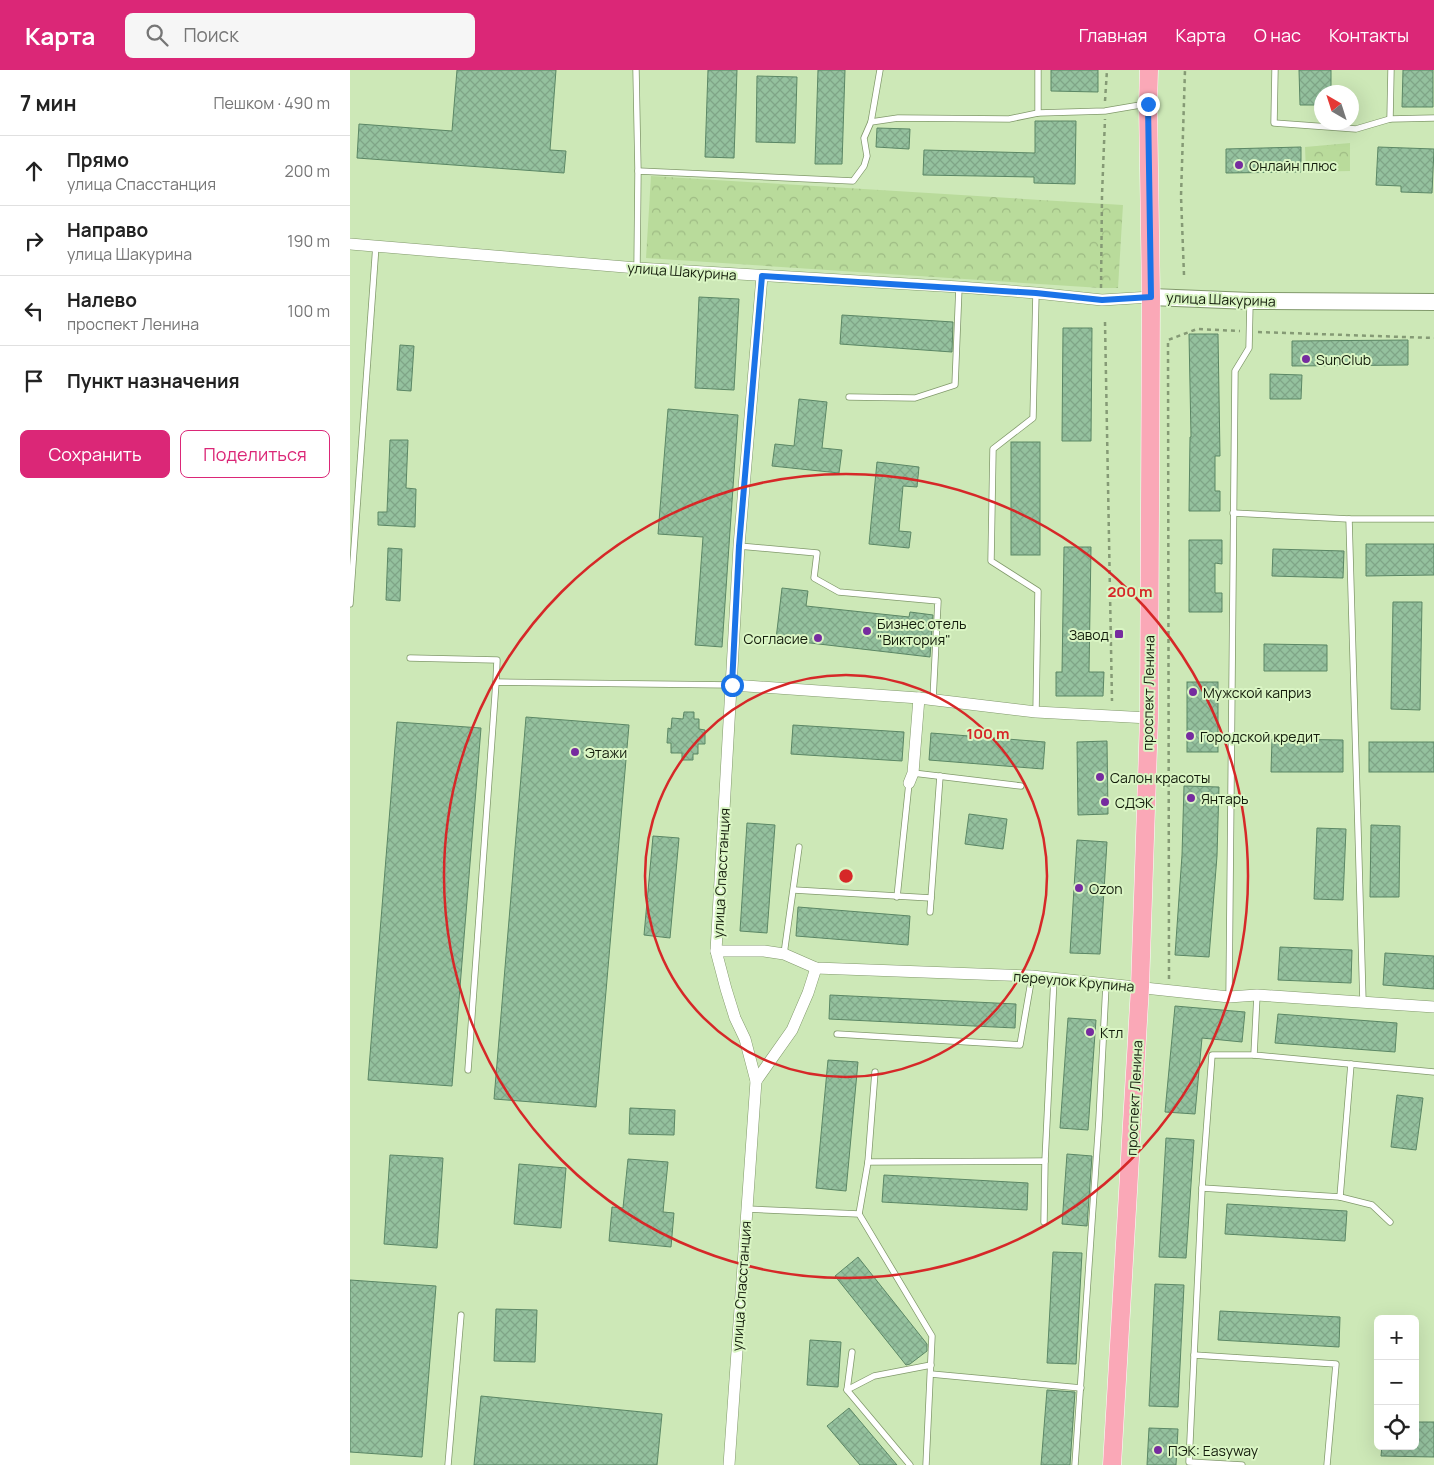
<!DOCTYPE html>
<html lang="ru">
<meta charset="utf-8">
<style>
:root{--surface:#fff;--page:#f6f6f6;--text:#222;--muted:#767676;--line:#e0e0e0;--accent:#db2777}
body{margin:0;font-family:Manrope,sans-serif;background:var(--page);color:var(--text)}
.controls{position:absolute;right:15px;bottom:15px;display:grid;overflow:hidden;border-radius:8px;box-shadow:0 5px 20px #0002}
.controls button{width:45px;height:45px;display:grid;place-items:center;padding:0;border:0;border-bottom:1px solid var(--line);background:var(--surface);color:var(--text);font:25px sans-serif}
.compass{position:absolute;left:964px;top:15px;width:45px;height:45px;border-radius:50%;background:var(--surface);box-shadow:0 5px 20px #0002;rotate:321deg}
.stop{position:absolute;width:15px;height:15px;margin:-11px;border:4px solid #1a73e8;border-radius:50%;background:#fff}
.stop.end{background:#1a73e8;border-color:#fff;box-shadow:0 1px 5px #0008}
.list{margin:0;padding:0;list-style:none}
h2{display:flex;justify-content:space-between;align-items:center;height:65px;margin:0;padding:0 20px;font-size:21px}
h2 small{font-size:16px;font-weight:400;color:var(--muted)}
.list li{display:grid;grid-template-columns:32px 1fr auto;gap:15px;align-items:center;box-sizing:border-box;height:70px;padding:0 20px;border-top:1px solid var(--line)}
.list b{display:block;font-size:19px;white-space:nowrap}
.list p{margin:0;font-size:16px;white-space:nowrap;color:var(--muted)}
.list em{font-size:16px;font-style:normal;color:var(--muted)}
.actions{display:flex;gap:10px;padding:15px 20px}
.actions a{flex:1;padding:11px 0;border:1px solid var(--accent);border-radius:8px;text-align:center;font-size:18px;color:var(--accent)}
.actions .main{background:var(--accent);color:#fff}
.icon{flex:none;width:28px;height:28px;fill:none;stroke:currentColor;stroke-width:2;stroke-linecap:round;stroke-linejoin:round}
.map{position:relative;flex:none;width:1084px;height:1395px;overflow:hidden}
header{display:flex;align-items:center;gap:30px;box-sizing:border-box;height:70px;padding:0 25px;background:var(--accent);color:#fff}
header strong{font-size:24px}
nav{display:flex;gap:28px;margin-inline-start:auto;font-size:18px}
.search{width:350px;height:45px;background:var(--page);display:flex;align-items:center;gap:12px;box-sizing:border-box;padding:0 18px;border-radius:8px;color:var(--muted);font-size:19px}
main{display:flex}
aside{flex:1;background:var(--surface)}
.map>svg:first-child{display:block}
</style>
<header>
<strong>Карта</strong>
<div class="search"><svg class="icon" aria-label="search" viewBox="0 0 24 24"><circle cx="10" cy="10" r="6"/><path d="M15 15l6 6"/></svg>Поиск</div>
<nav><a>Главная</a><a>Карта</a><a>О нас</a><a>Контакты</a></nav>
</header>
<main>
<aside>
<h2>7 мин<small>Пешком · 490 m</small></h2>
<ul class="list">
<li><svg class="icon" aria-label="ahead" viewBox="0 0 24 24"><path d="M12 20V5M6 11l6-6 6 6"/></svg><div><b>Прямо</b><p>улица Спасстанция</p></div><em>200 m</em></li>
<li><svg class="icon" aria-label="right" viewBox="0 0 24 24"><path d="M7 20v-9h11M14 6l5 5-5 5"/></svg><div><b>Направо</b><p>улица Шакурина</p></div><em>190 m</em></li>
<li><svg class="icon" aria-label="left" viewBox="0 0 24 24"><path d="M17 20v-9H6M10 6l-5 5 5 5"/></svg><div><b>Налево</b><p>проспект Ленина</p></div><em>100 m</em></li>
<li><svg class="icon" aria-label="arrive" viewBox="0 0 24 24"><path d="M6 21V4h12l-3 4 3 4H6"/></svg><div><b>Пункт назначения</b></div></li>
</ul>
<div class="actions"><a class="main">Сохранить</a><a>Поделиться</a></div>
</aside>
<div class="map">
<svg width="1084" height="1395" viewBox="0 0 1084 1395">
<defs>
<pattern id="forest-crowns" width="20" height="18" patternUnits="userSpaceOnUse" patternTransform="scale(1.25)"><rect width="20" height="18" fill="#b9db9b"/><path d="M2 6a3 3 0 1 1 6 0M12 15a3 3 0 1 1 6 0" fill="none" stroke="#9ebb84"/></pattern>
<pattern id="building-cross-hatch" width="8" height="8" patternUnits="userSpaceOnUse" patternTransform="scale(1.25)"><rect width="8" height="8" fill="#94c19e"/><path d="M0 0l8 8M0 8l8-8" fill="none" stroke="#7fa587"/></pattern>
</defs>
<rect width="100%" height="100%" fill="#cde8b7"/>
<g fill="url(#forest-crowns)">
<polygon points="1000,73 1000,101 956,102 955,77"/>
<polygon points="301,106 773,135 768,218 751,218 296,188"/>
</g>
<g fill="url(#building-cross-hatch)" stroke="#5b8765">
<polygon points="107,0 206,0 200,80 216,81 214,103 7,88 9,54 102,61"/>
<polygon points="358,0 387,0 384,88 355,87"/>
<polygon points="468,0 495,0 492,94 465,94"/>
<polygon points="701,0 748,0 748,22 701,21"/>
<polygon points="949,0 981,0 981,22 972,22 972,35 950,35"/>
<polygon points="1053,0 1083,0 1083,37 1052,37"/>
<polygon points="407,6 447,7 445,73 406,72"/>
<polygon points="685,51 726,51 725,114 684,113 684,107 573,105 574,80 685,83"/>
<polygon points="527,58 560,59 559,79 526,77"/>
<polygon points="951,77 951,102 876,103 876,79"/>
<polygon points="1028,77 1084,79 1082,123 1051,122 1051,116 1026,115"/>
<polygon points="349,227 389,229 384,320 345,318"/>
<polygon points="492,245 603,252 602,282 490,274"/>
<polygon points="713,258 742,258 741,371 712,371"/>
<polygon points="839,264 868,264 870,386 865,386 865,421 870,421 870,441 839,441 840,367 841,367"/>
<polygon points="1058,270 1058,295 942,296 942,271"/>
<polygon points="50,275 64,276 61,321 47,320"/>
<polygon points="920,304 952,305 951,329 920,329"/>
<polygon points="449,329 477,332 472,378 492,380 489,403 422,396 425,374 444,376"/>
<polygon points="318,339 388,345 372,577 345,575 353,467 308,464"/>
<polygon points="40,370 58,370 56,418 66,419 65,457 28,455 28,442 37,442"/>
<rect x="661" y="372" width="29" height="113"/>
<polygon points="527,392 569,397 567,417 553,416 549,461 561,462 559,478 519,474"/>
<polygon points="839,470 872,470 872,494 865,493 865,523 872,523 872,542 839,542"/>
<polygon points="1016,474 1084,474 1084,505 1016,506"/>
<polygon points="714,477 741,477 739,602 754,602 753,626 706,626 706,602 712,602"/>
<polygon points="38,478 52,479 50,531 36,530"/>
<polygon points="923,479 994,481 993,508 922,506"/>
<polygon points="432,518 458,521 456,536 559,547 560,542 583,545 580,587 426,569"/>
<polygon points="1043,532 1072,532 1070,640 1041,639"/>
<polygon points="914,574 977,575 977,601 914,601"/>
<rect x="837" y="612" width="31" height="70"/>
<polygon points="334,642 344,642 344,649 349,649 349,659 355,660 355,674 348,674 348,684 343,684 343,690 332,690 332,683 321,683 321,673 317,673 318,658 321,659 322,648 333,649"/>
<polygon points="176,647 279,655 246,1037 144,1029"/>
<polygon points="47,652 131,658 102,1016 18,1010"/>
<polygon points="443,655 554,662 552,691 441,684"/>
<polygon points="581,663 695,672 693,699 579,690"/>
<polygon points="922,669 993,670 993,702 921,702"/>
<polygon points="757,671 758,744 728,745 727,672"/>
<rect x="1019" y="672" width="65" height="30"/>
<polygon points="834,716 869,717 867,786 859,887 825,885 832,785"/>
<polygon points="619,744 657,749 653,779 615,774"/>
<polygon points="397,753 425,755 417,863 390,861"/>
<polygon points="1021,755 1050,756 1049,827 1020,827"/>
<polygon points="967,758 996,759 993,830 964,829"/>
<polygon points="303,766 329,768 320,868 294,865"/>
<polygon points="727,770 757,772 750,884 720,883"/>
<polygon points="448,837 560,846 558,875 446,866"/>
<polygon points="930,877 1002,880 1001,913 928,910"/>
<polygon points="1035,883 1084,886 1084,919 1033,915"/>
<polygon points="480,925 666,934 665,958 479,949"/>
<polygon points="825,936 895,942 892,972 852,968 845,1044 815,1042"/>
<polygon points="928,944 1047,953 1045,982 925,973"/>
<polygon points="718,948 746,950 738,1060 710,1058"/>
<polygon points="478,990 508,992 496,1121 466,1118"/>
<polygon points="1047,1025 1073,1028 1066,1080 1041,1077"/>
<polygon points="280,1038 325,1040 324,1065 279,1064"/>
<polygon points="816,1068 844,1070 836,1188 809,1187"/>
<polygon points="717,1084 742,1086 737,1156 712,1154"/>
<polygon points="40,1085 93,1088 87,1178 34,1174"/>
<polygon points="278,1089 318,1092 313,1142 324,1143 321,1177 259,1171 262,1137 273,1138"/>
<polygon points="169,1094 216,1098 211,1158 164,1154"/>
<polygon points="534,1105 678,1113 677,1140 532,1132"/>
<polygon points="877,1134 997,1141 995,1171 875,1164"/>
<polygon points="703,1182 732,1183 726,1294 697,1293"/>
<polygon points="508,1187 577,1274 577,1281 560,1294 556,1295 485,1206"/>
<polygon points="0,1210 86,1216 72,1387 0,1382"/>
<polygon points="805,1214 834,1215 828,1337 799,1336"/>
<polygon points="146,1239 187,1240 185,1292 144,1291"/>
<polygon points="870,1241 990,1247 989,1277 868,1270"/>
<polygon points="460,1270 491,1272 488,1317 457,1315"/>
<polygon points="697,1320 725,1322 720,1395 691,1395"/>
<polygon points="131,1326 312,1344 307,1395 124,1395"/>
<polygon points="499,1338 547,1395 510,1395 477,1356"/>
<polygon points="1065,1352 1084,1352 1084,1387 1031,1386 1032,1376 1065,1376"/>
<polygon points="799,1358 828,1359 826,1395 797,1395"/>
</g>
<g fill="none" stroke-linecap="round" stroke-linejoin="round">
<defs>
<g id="lane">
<polyline points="286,0 288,101"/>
<polyline points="688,0 688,43"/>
<polyline points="925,0 924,53 1006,59 1040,49 1084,48"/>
<polyline points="1040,49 1041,0"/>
<polyline points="521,52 530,0"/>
<polyline points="287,198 288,101 503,111 514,96 517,86 514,68 521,52 548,48 659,49 688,43 755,41 796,34"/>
<polyline points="686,223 683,348 643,379 641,491 688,521 686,642"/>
<polyline points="499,327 565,328 605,315 609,217"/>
<polyline points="883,443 999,449 1084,449"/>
<polyline points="999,449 1013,932"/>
<polyline points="389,476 467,483 464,508 489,522 588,531 583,629"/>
<polyline points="0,534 26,175"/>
<polyline points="60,588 147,590 146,612"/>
<polyline points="563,703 671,716"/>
<polyline points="444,820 581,828"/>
<polyline points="547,827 559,713"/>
<polyline points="580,842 590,706"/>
<polyline points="434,884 449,777"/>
<polyline points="907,925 904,985 1084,1002"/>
<polyline points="879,927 885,301 899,278 900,233"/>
<polyline points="487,964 670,975 682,906"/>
<polyline points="904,985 862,985 852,1118 990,1127 1001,994"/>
<polyline points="118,1000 146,612 382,615"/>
<polyline points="695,1091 704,908"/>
<polyline points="518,1092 695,1091 694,1152"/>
<polyline points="852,1118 839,1392 892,1395"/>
<polyline points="990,1127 1022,1135 1040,1152"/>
<polyline points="396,1139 509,1144 582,1266 576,1395"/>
<polyline points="509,1144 518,1092 525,1002"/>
<polyline points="502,1282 497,1320 560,1395"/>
<polyline points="844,1285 986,1294 977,1395"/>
<polyline points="581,1304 731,1318"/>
<polyline points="497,1320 524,1306 581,1295"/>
<polyline points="98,1395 111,1245"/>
<polyline points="725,1395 749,1050 756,915"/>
</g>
<g id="street">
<polyline points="0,174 287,198 609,217 686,223 752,230 801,227"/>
<polyline points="382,615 569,628 686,642 799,648"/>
<polyline points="559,713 563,703 569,628"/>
<polyline points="366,881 414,881 434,884 466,898 682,906 879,927 907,925 1084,937"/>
<polyline points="406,1011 442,960 458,923 466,898"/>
<polyline points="379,1395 406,1011 395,969 385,948 376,919 366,881 389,476 412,206"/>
</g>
<polyline id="secondary" points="801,227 900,231 1084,232"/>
<polyline id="primary" points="762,1395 790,917 799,648 801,227 798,34 799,0"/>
</defs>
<use href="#lane" stroke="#81996b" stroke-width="7"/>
<use href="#street" stroke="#81996b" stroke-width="12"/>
<use href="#secondary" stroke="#81996b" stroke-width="18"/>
<use href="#primary" stroke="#fff" stroke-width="19"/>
<g stroke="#859a75" stroke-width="2.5" stroke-dasharray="4 4" stroke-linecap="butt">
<polyline points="755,31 757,0"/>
<polyline points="834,205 831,126 835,0"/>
<polyline points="751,218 752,125 755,49"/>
<polyline points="755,252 762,631"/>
<polyline points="908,262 1084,268"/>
<polyline points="819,909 818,270 847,259 890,261"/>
</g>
<use href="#lane" stroke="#fff" stroke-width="5.5"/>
<use href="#street" stroke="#fff" stroke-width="11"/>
<use href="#secondary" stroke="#fff" stroke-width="16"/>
<use href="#primary" stroke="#faa8b7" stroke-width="18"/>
</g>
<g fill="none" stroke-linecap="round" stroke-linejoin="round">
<polyline stroke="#1a73e8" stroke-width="6" points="382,615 389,476 412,206 686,223 752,230 801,227 798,34"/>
</g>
<g fill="none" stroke="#d62828" stroke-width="2.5">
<circle cx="496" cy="806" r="201"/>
<circle cx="496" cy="806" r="402"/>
</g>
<g fill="#762c9f" stroke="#daf5c4" stroke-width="2">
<circle cx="889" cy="95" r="5"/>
<circle cx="956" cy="289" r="5"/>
<circle cx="517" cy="561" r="5"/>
<rect x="764" y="559" width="10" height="10" rx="2.5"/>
<circle cx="468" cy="568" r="5"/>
<circle cx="843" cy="622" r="5"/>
<circle cx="840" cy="666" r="5"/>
<circle cx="225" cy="682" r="5"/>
<circle cx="750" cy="707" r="5"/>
<circle cx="841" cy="728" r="5"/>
<circle cx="755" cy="732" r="5"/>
<circle cx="729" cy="818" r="5"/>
<circle cx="740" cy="962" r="5"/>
<circle cx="808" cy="1380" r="5"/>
</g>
<g text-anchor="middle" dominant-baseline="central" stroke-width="4" stroke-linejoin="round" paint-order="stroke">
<g font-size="14" fill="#131c0b" stroke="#daf5c4" text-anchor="start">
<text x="899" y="95">Онлайн плюс</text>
<text x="966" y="289">SunClub</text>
<text x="527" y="553">Бизнес отель<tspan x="527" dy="16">"Виктория"</tspan></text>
<text x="759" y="564" text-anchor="end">Завод</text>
<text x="458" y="568" text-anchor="end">Согласие</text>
<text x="853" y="622">Мужской каприз</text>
<text x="850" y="666">Городской кредит</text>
<text x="235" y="682">Этажи</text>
<text x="760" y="707">Салон красоты</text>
<text x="851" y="728">Янтарь</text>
<text x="765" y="732">СДЭК</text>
<text x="739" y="818">Ozon</text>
<text x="750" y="962">Ктл</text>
<text x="818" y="1380">ПЭК: Easyway</text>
</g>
<g font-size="14" fill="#131c0b" stroke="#daf5c4">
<text transform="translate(332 201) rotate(4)">улица Шакурина</text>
<text transform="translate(871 229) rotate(2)">улица Шакурина</text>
<text transform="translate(798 623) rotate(-89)">проспект Ленина</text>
<text transform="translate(371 803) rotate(-87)">улица Спасстанция</text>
<text transform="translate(724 911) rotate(5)">переулок Крупина</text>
<text transform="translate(784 1028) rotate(-87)">проспект Ленина</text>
<text transform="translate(391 1216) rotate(-86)">улица Спасстанция</text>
</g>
</g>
<circle cx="496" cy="806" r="8" fill="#d62828" stroke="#daf5c4" stroke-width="2.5"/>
<g font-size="15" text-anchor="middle" font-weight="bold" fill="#d62828" stroke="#daf5c4" stroke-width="4" stroke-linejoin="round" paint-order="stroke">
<text x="780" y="527">200 m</text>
<text x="638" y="669">100 m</text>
</g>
</svg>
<div class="controls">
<button>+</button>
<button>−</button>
<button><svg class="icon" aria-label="locate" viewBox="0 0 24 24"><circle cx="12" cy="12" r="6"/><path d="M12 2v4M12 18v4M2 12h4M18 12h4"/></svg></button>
</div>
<svg class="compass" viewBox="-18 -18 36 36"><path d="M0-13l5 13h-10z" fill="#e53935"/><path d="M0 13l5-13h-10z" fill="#767676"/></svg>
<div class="stop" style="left:382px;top:615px"></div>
<div class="stop end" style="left:798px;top:34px"></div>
</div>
</main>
